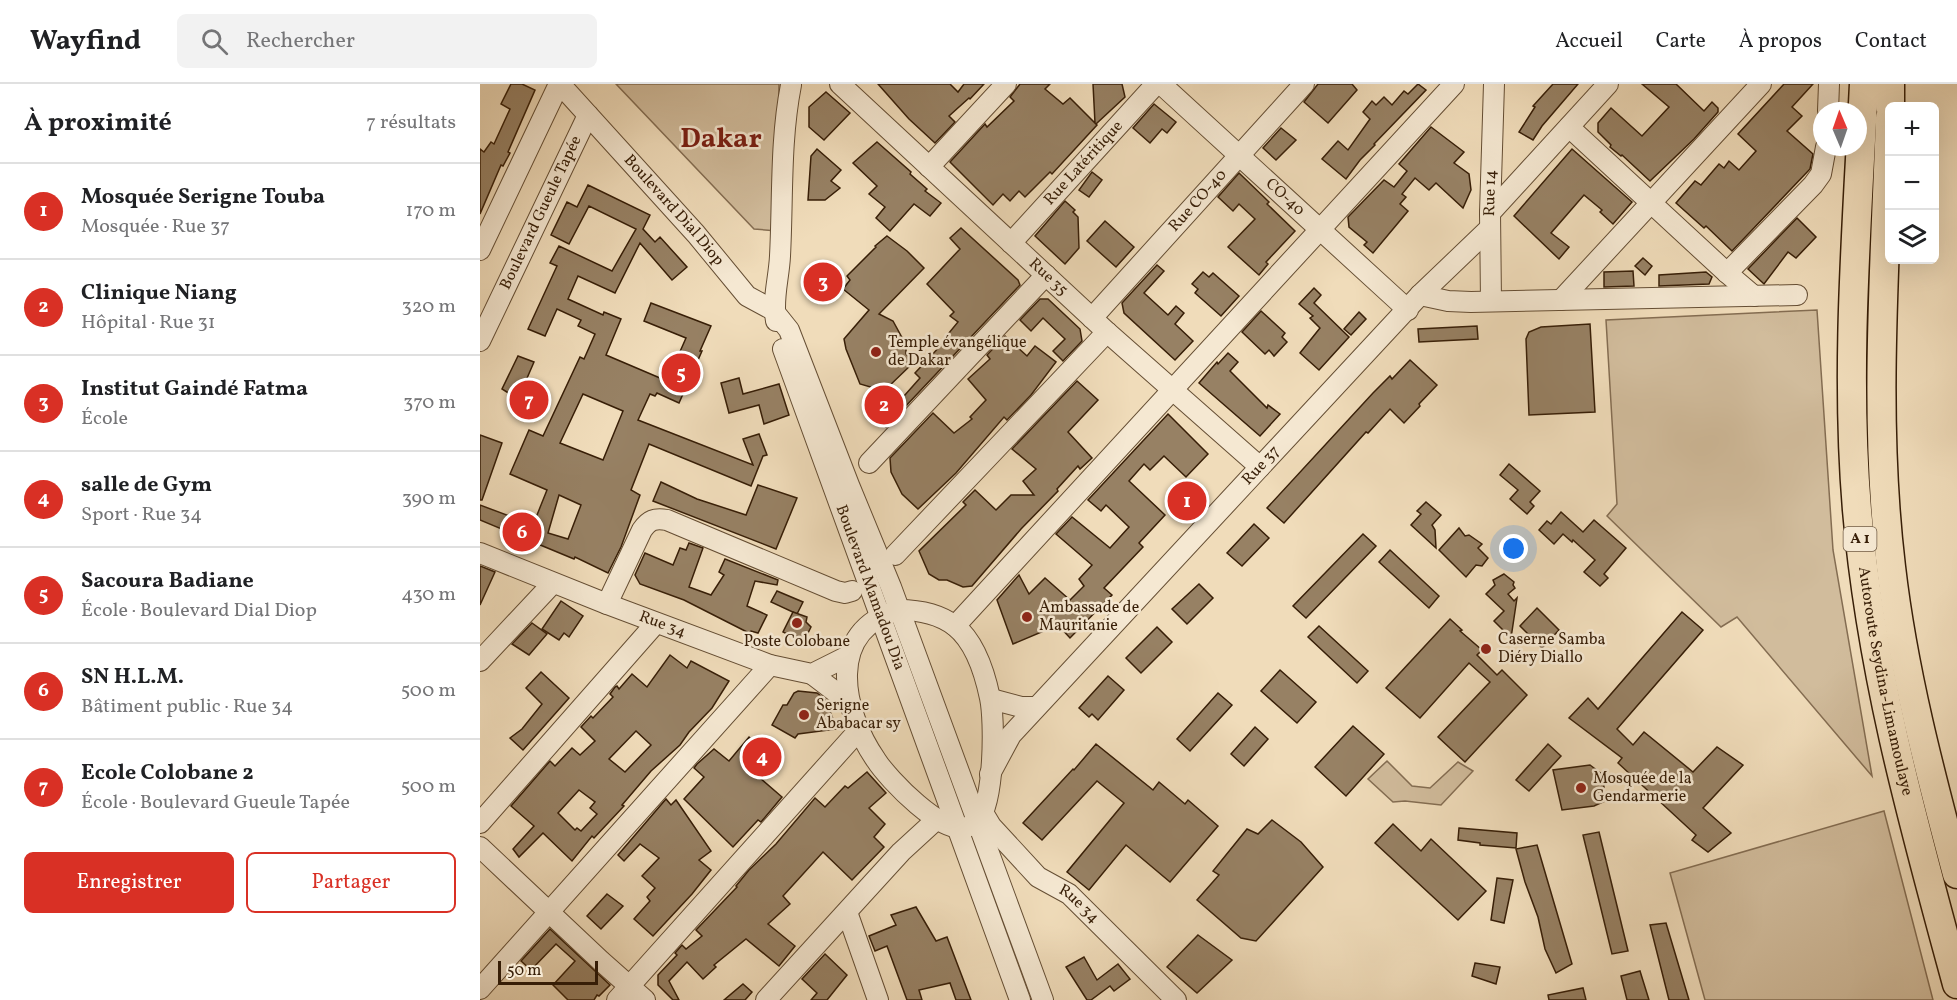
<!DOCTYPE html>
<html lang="fr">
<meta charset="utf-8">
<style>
:root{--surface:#fff;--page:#f2f2f2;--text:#202124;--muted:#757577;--line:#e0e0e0;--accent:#d93025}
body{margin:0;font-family:Vollkorn,serif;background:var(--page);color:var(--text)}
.controls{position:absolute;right:18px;top:18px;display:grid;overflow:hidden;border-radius:9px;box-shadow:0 6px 24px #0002}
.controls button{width:54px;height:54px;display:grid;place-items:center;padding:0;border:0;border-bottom:2px solid var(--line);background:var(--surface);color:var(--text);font:30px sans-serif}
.compass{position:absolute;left:1333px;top:18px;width:54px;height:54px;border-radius:50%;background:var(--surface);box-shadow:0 6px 24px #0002;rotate:358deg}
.scale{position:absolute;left:18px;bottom:15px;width:100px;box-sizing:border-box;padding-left:6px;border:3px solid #371e07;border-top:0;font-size:16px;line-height:21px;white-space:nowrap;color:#371e07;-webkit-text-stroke:4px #f5e8d2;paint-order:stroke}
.you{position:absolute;left:1034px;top:465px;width:21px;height:21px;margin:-15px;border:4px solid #fff;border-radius:50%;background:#1a73e8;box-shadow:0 0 0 9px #1a73e833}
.badge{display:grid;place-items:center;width:39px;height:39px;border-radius:50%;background:var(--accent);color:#fff;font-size:20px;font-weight:700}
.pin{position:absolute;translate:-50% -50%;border:3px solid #fff;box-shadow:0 2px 6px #0006}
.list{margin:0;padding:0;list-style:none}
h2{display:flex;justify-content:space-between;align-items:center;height:78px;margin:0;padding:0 24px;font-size:26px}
h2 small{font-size:20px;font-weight:400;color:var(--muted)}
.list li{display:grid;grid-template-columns:39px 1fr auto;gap:18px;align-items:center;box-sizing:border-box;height:96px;padding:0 24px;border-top:2px solid var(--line)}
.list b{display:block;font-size:22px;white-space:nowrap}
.list p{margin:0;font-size:20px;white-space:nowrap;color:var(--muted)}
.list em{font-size:20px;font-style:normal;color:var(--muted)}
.actions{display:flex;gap:12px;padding:18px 24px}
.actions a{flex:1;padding:14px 0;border:2px solid var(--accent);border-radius:9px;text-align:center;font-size:21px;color:var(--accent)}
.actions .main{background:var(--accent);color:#fff}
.icon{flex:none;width:33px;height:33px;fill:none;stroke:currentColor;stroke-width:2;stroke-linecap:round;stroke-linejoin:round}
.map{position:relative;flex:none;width:1477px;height:916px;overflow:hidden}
header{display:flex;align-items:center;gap:36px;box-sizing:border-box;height:84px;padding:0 30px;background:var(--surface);border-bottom:2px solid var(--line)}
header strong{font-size:28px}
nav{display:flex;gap:33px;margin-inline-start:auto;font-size:21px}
.search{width:420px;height:54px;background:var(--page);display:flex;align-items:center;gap:15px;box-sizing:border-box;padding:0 21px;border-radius:9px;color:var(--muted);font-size:22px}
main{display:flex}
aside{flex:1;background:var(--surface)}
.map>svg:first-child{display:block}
</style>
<header>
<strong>Wayfind</strong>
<div class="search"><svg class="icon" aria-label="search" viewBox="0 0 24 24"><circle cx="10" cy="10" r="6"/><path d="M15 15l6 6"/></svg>Rechercher</div>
<nav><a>Accueil</a><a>Carte</a><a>À propos</a><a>Contact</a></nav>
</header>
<main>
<aside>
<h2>À proximité<small>7 résultats</small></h2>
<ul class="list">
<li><span class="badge">1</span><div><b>Mosquée Serigne Touba</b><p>Mosquée · Rue 37</p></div><em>170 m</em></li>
<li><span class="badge">2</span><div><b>Clinique Niang</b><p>Hôpital · Rue 31</p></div><em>320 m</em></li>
<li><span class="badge">3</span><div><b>Institut Gaindé Fatma</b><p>École</p></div><em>370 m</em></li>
<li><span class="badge">4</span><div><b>salle de Gym</b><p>Sport · Rue 34</p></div><em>390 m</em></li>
<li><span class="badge">5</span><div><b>Sacoura Badiane</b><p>École · Boulevard Dial Diop</p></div><em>430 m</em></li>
<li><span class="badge">6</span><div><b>SN H.L.M.</b><p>Bâtiment public · Rue 34</p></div><em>500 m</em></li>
<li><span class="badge">7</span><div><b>Ecole Colobane 2</b><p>École · Boulevard Gueule Tapée</p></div><em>500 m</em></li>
</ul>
<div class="actions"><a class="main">Enregistrer</a><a>Partager</a></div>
</aside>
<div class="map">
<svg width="1477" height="916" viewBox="0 0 1477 916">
<rect width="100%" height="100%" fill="#f0dcba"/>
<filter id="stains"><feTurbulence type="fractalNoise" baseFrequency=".00333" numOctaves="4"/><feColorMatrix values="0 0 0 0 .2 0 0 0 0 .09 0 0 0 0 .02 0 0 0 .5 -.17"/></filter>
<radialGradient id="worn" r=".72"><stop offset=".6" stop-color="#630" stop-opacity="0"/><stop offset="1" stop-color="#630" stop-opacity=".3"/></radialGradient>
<g fill="#d1bc9c" stroke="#846d52" stroke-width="1.5">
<polygon points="136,0 299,0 297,147 274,145"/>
<polygon points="1337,226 1353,466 1392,692 1257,533 1241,543 1127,432 1137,420 1126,236"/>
<polygon points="907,677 932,702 950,704 978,678 993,687 961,721 925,717 913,718 888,695"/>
<polygon points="1404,727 1453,916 1225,916 1190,789"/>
</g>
<g fill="#978164" stroke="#371e07" stroke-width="1.5" fill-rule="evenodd">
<polygon points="31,0 42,0 55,6 28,68 30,69 23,82 21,81 0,130 0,65 4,68 11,58 14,60 30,25 21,20"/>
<polygon points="398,0 470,0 478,8 484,0 504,0 490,15 489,14 469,32 475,38 455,59 429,35"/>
<polygon points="540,0 570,0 565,5 583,20 590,14 615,39 613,0 642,0 645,13 616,40 617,41 572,90 570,88 545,113 539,107 530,117 523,110 513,121 470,78 505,40 507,43 534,17 530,13"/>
<polygon points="838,0 872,0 877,6 848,39 824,18"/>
<polygon points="938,0 946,6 894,60 895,61 880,76 866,95 842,75 858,57 868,66 890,35 883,28 892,17 896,21 904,13 912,21 924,7 928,10"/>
<polygon points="1073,0 1098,0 1062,42 1053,56 1039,48 1055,23 1053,22"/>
<polygon points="1162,0 1196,0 1224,27 1232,18 1238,24 1238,28 1214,55 1170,97 1142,71 1141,72 1130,63 1131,61 1118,48 1118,39 1131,24 1162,52 1189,23"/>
<polygon points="1304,0 1333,0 1312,23 1322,32 1307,47 1333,70 1330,85 1252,167 1226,142 1224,144 1196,119 1215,97 1221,101 1239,80 1244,84 1249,77 1259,86 1276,67 1258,50"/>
<polygon points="346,8 370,29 344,56 329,43 329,23"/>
<polygon points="674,20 696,38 687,49 682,45 670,59 653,44"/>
<polygon points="951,43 984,68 974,79 989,90 991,106 983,124 956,99 949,106 935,94 922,110 926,113 920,120 928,127 893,169 884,161 887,158 869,143 868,133 904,96 914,103 927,87 919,80"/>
<polygon points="801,44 816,56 796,76 783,64"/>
<polygon points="397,58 431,88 430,90 447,105 445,107 461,119 450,132 434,120 410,147 396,134 405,123 389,110 397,102 373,79"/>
<polygon points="337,65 361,86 351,97 360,104 345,116 328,116 331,72"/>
<polygon points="1092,65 1152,118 1133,140 1120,128 1122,126 1104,111 1071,149 1089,163 1079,175 1034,132"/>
<polygon points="612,88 622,96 609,113 599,106"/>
<polygon points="759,89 789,118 787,120 815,147 786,178 788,180 779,191 748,163 775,135 759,120 753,127 738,113"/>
<path d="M108,101L170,131L163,145L175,158L180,153L207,183L192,196L160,159L135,209L98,192L88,215L123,231L124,228L141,235L126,271L187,297L206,254L164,237L171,219L231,242L220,267H222L199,319L177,309L175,312L170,310L158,336L273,381L263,355L279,350L287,371L283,372L271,402L169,360L151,406L160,411L141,463L128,489L95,473L94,475L0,436V421L53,441L67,406L30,390L49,346L63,352L100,273L104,275L115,250L98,242L101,236L77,225L65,252L48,245L77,182L70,179L79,162L132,187L156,145L109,122L89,160L71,151L87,118L97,123ZM103,310L143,327L123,376L80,359ZM79,411L101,421L88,455L68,449Z"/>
<polygon points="585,117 595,126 593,128 598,133 599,164 585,180 555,152"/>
<polygon points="1317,134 1336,153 1316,174 1308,168 1284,200 1268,185"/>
<polygon points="625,137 654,163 636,183 607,157"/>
<polygon points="481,144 538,196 540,201 406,343 400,339 440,294 435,289 464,258 464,255 478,238 470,232 474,228 447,200 480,165 470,154"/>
<polygon points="407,152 427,167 444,184 399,230 413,237 426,261 426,270 434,278 404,307 380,300 366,265 364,255 389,226 363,205 370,196 367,192 396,163 395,162"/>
<polygon points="1163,174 1172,182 1165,191 1155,182"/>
<polygon points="677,181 684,187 664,209 688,231 696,222 704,229 695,240 713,257 695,276 644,229 642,219"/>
<polygon points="1153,187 1154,202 1124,203 1124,188"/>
<polygon points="723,188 729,193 733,189 759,212 741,232 715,209 718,205 712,200"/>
<polygon points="1226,188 1232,193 1229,200 1179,202 1179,191"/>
<polygon points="834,204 841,211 834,219 869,253 839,286 820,269 840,244 830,234 833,232 819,220"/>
<polygon points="560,215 568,215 600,245 602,257 583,277 573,267 585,255 563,234 551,247 540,236"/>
<polygon points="781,227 805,249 802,253 807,258 794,272 789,266 785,270 762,248"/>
<polygon points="879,228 886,235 871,251 864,245"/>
<polygon points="1110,240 1115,328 1049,331 1046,255 1049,248 1061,243"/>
<polygon points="997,242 998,255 939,258 938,245"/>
<polygon points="525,252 547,272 555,262 576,278 551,311 527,336 524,333 476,389 438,425 422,410 411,388 410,374 453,329 474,349 492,335 490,333 506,316 488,295 510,275 507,271"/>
<polygon points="748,269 758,278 750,287 787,324 788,321 800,330 780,352 719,299 737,278 738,280"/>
<polygon points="38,272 54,278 38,315 22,305"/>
<polygon points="930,276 957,301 939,320 940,322 924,339 910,325 888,349 886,348 804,439 787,424 893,309 910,292 912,295"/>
<polygon points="259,294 263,310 299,300 309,331 284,340 279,321 249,329 241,299"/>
<polygon points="597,297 618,316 588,348 612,374 600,385 598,382 577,405 578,407 541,445 492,502 483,503 467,496 459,496 449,490 439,467 486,421 483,418 495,406 516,426 531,411 554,411 543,397 556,385 532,365"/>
<polygon points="688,330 728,370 706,393 684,372 670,386 664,380 649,397 685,431 659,459 663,463 624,504 632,511 590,554 578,541 533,560 517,516 539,491 549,510 565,494 590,516 604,502 599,495 612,481 576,450 592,433 630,464 649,443 626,421 621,427 608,416"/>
<polygon points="0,351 22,359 2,416 0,416"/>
<polygon points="1029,380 1060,407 1050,418 1054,422 1047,430 1030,415 1038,406 1020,391"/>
<polygon points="181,398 217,415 266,431 278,401 317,414 296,465 173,417"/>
<polygon points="946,418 961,431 952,441 955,446 956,464 931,441 941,430 937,427"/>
<polygon points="1081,428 1103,448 1114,436 1146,464 1124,490 1128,494 1120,502 1104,488 1115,476 1093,456 1092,458 1083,450 1074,460 1059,446 1067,437 1071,440"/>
<polygon points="774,440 789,454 762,482 747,469"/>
<polygon points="979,444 985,452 989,451 1002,460 998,464 1008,474 1002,482 996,481 986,493 959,466"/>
<polygon points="883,450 896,462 826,534 813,522"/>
<polygon points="209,459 223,464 209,503 231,511 244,491 239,488 245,475 298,496 297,501 275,497 267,522 287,531 278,549 271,547 269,549 204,516 160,500 155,491 165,469 193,481 200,464 206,466"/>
<polygon points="910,466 959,512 949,524 899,478"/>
<polygon points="0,482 15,488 0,521"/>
<polygon points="1024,490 1034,498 1033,501 1035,504 1028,510 1034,517 1037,514 1031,554 1014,537 1024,527 1006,510 1015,501 1013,496"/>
<polygon points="719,500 733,514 707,540 692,525"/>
<polygon points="297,507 323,518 317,530 291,518"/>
<polygon points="81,517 103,532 89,553 84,549 79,556 62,545"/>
<polygon points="1057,524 1079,546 1062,564 1040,542"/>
<polygon points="313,528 327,533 326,538 331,543 326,553 311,552 303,548"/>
<polygon points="1202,528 1223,546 1137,645 1153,661 1164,648 1213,688 1237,663 1263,681 1223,724 1251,749 1228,768 1212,756 1216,751 1138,679 1142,674 1089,634 1108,614 1118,625"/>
<polygon points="970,535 982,546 980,547 1002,566 997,571 1017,591 1022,586 1047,611 985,678 958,653 1010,598 989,579 940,634 906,604"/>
<polygon points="52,539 67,550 49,571 32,560"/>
<polygon points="839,542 888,587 877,599 828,553"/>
<polygon points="677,543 692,558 661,589 646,574"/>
<path d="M190,571L207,584L211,577L249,597L232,624L209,648L200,661L171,687L142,721L144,722L114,754L112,752L92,777L63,749L39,773L33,765L54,742L31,722L70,677L75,682L92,664L100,671L115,657L101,643L111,632L113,634L133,613L130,610L135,603L137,602L139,605L152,590L167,603ZM156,647L171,661L145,688L129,675ZM99,706L115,718L110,724L117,730L101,747L97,744L95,746L78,729Z"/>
<polygon points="800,586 836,618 817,639 781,607"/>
<polygon points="61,588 89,614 43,666 30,654 42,645 62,620 46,604"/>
<polygon points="628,592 644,606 618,636 612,630 609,633 599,624"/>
<polygon points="318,607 337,609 345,615 357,645 318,650 315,654 292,641 303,621 307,621 314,609"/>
<polygon points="738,609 752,621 710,667 697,655"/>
<polygon points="873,642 904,670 866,712 835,683"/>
<polygon points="775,643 788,655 764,682 751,670"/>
<polygon points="269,653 282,666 272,676 286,688 280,694 302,713 281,738 278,736 253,763 204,715 224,693 214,684 217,680 234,665 249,677"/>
<polygon points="616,660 673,706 679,698 705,720 708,716 738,742 690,798 646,761 609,806 587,788 644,719 617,697 562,756 543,739 593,685 594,686"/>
<polygon points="1068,660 1081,672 1049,707 1036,696"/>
<polygon points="1110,681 1123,691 1125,717 1114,722 1082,726 1073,686"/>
<polygon points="387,688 406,709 389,724 405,740 394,753 404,763 372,796 343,768 303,812 310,820 288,840 315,862 299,882 266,855 234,881 236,883 223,895 207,878 189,897 199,916 193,916 178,901 178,891 197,871 195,869 202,861 206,865 222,852 216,846 257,803 256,802 269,786 296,760 335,714 345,723 365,702 368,704"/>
<polygon points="186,715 191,721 196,716 231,767 219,776 231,786 212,810 173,852 154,835 170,817 167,813 175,804 162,792 179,774 160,760 144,777 138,771"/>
<polygon points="792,736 821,758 843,783 776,857 761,854 717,816 739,791 733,787 767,745 778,750"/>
<polygon points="913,740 941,767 951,755 1006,807 978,836 895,759"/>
<polygon points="979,744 1037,749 1036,764 1000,761 1000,759 978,756"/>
<polygon points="1119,748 1148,867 1132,870 1103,751"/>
<polygon points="1057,761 1092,880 1076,889 1065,865 1058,833 1045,798 1036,765"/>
<polygon points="1017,794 1033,796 1024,839 1011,836"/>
<polygon points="127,810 143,822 121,845 107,832"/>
<polygon points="436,823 456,857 467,853 491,916 476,916 470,899 439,906 442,916 427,916 407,862 395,867 389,852 416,841 411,831"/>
<polygon points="1186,839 1209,916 1189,916 1170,841"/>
<polygon points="70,845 130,901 119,912 117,911 114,916 88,916 73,901 95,877 76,860 51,886 41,877"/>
<polygon points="718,851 752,876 717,909 687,883"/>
<polygon points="345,870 367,891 347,916 331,916 337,909 322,895"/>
<polygon points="604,873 617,896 638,880 650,895 634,907 630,902 611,916 607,916 586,883"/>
<polygon points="995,879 1020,883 1016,900 992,892"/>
<polygon points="1160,887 1169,916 1147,916 1141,892"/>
<polygon points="263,900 272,908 265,916 244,916"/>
<polygon points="1103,904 1106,916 1069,916 1068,911"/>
</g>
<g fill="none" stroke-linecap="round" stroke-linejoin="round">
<defs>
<g id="minor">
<path id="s1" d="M80,0L216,150L267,212L293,226L309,246L369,401L411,503L563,916"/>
<path id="s2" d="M360,0L627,248L780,383"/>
<path id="s3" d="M681,0L928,226"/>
<polyline points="1348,27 1349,0"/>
<polyline points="1089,43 1247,189 1274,212"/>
<polyline points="449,83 526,0"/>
<polyline points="1010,129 1128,0"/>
<path id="s4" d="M531,159L676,0"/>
<polyline points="0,166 79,0"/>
<polyline points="1247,189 1333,101 1341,90 1346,63"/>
<polyline points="940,211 968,217 991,218 1317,211"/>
<polyline points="1081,216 1281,0"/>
<path id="s5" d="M1011,217L1010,129L1014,0"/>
<path id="s6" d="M612,234L824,0"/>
<path d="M296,237C292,216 299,194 300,172C303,115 300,57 311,1"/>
<path id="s7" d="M0,257L108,31"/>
<path id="s8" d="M303,265L540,916"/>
<polyline points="389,379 566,191"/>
<path id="s9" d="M0,469L127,520L290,581L332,590L368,572"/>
<polyline points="415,471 627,248"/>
<path d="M127,520L162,446C169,436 174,434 187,436L356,507L365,509L372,507"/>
<path d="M419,526C439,526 458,529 475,542C495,558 505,590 510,614C515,638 514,717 499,735C496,738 491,742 487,743C464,753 408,695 396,676C362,627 345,546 419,526Z"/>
<polyline points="475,542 974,0"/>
<polyline points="0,577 73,499"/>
<polyline points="332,590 370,619"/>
<polyline points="511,615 541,623 556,623"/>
<path id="s10" d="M510,690L531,651L940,211L1010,144"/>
<path id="s11" d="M502,727L511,742L558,793L589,810L696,916"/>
<polyline points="0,739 176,539"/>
<polyline points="0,763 121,877 165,916"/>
<polyline points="367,828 398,916"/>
<polyline points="0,905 290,581"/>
<polyline points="137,916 379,646"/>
<polyline points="286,916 421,768 457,735"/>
</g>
<g id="highway">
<path id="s12" d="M1384,0C1377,142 1365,284 1377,426C1391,590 1434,742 1477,900"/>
<polyline points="1410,22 1410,0"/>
<path d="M1410,34C1405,183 1393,334 1411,483C1423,587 1450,689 1477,790"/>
</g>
</defs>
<use href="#minor" stroke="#654e34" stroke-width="22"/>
<use href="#highway" stroke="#371e07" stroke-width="31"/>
<use href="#minor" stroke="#f5e8d2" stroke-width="20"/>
<use href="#highway" stroke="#f0dcba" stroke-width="28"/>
</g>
<g fill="#8f2418" stroke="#f5e8d2" stroke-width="2">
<circle cx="396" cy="268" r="6"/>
<circle cx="547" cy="533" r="6"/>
<circle cx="317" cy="539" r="6"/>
<circle cx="1006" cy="565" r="6"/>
<circle cx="324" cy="631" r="6"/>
<circle cx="1101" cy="704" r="6"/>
</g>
<g text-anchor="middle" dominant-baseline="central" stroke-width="5" stroke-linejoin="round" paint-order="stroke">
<rect fill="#f5e8d2" stroke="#705b44" stroke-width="1.5" x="1363.5" y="443" width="33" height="24" rx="4.5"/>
<g font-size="15" font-weight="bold" fill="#371e07">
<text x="1380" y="455">A 1</text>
</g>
<g font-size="16" fill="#371e07" stroke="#f5e8d2">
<text stroke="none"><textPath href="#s4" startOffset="108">Rue Latéritique</textPath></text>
<text stroke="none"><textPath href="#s5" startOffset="108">Rue 14</textPath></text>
<text stroke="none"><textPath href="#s3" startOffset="168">CO-40</textPath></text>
<text stroke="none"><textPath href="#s6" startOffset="158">Rue CO-40</textPath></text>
<text stroke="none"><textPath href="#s1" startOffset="170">Boulevard Dial Diop</textPath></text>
<text stroke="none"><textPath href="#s7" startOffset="142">Boulevard Gueule Tapée</textPath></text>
<text stroke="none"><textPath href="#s2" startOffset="284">Rue 35</textPath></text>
<text stroke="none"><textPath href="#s10" startOffset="412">Rue 37</textPath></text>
<text stroke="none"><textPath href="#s8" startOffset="254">Boulevard Mamadou Dia</textPath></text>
<text stroke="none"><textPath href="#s9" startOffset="196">Rue 34</textPath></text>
<text stroke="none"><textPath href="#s12" startOffset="600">Autoroute Seydina-Limamoulaye</textPath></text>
<text stroke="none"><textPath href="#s11" startOffset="136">Rue 34</textPath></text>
</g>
<g font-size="16" fill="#371e07" stroke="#f5e8d2" text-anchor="start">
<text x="408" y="259">Temple évangélique<tspan x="408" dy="18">de Dakar</tspan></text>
<text x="559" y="524">Ambassade de<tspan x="559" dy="18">Mauritanie</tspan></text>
<text x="1018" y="556">Caserne Samba<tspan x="1018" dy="18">Diéry Diallo</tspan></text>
<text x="317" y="558" text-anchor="middle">Poste Colobane</text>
<text x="336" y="622">Serigne<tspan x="336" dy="18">Ababacar sy</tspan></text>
<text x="1113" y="695">Mosquée de la<tspan x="1113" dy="18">Gendarmerie</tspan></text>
</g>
<g font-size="28" font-weight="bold" fill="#7a1f14" stroke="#f5e8d2">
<text x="241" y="55">Dakar</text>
</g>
</g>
<rect width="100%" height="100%" filter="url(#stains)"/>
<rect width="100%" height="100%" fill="url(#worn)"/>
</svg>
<div class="controls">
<button>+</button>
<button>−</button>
<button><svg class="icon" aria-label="layers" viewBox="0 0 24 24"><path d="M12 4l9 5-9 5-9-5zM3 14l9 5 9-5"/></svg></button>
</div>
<svg class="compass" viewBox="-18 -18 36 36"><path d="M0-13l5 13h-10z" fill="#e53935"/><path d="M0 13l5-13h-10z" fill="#757577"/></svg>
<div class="scale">50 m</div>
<div class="you"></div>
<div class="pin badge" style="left:707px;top:417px">1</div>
<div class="pin badge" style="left:404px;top:321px">2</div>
<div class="pin badge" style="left:343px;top:198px">3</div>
<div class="pin badge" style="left:282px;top:673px">4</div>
<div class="pin badge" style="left:201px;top:289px">5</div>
<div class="pin badge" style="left:42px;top:448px">6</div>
<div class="pin badge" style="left:49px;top:316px">7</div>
</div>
</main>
